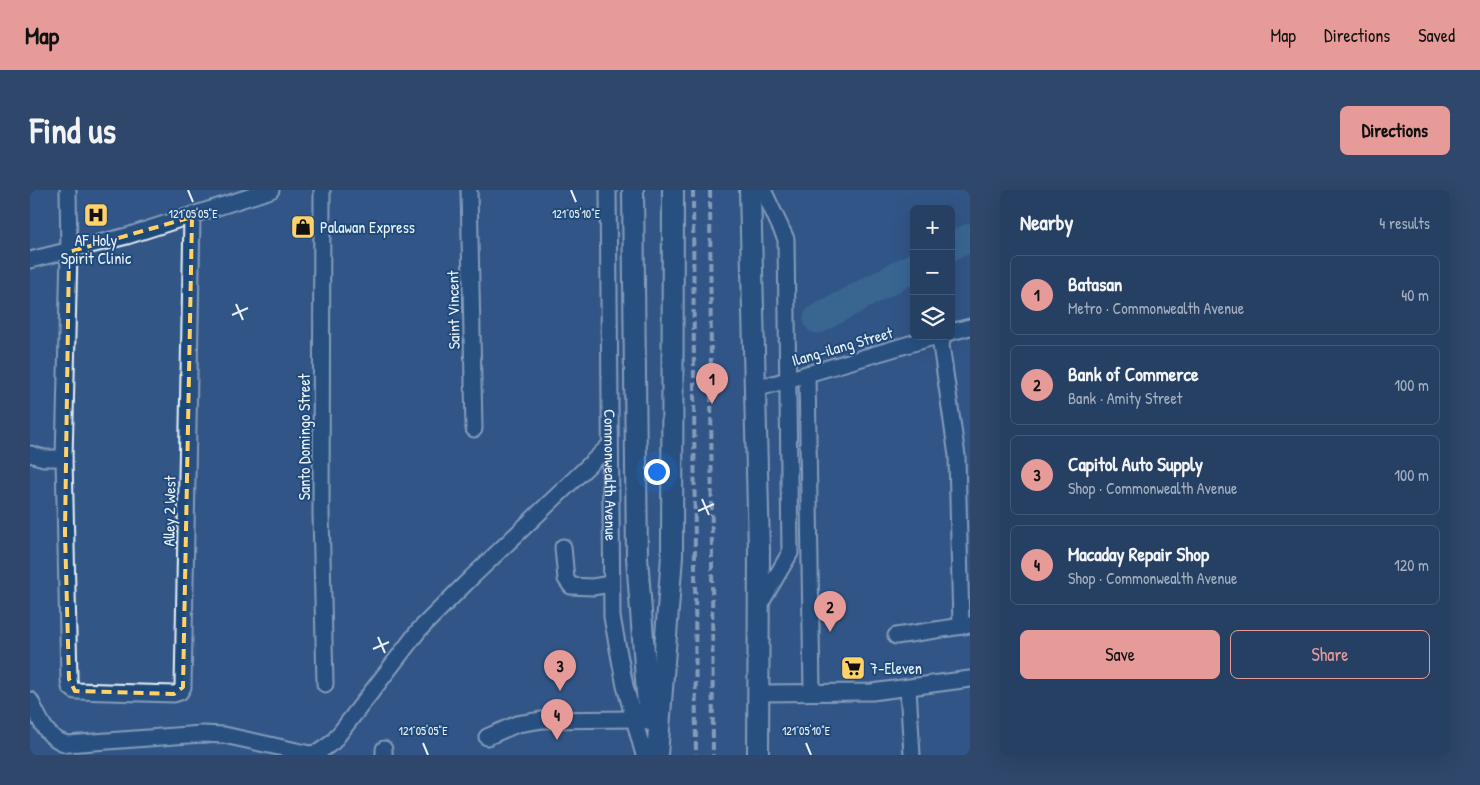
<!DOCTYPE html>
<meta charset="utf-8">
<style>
:root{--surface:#264064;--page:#2e476a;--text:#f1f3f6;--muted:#a4afbf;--line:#425978;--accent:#e69b98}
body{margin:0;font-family:"Patrick Hand",sans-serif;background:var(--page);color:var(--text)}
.controls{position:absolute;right:15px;top:15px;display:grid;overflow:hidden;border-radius:8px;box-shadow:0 5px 20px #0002}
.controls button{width:45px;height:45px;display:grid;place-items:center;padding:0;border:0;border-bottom:1px solid var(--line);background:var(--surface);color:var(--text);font:25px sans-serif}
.you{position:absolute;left:626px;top:281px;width:18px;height:18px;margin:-12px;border:4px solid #fff;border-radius:50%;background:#1a73e8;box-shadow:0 0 0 8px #1a73e833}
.badge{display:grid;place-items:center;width:32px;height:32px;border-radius:50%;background:var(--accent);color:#111;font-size:16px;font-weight:700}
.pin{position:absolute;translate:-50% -41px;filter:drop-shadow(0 1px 2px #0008)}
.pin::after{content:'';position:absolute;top:26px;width:18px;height:15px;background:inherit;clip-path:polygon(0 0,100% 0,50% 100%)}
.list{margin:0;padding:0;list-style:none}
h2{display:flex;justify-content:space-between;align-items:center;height:65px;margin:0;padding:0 20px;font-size:21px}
h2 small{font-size:16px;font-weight:400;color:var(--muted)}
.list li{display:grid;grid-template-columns:32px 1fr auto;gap:15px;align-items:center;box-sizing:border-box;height:80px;margin:0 10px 10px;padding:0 10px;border:1px solid var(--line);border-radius:8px}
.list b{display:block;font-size:19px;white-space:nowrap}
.list p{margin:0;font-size:16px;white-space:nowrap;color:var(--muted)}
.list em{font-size:16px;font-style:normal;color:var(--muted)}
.actions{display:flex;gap:10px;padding:15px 20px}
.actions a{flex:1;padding:11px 0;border:1px solid var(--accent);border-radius:8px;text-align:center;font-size:18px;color:var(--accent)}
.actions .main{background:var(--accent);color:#111}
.icon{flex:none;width:28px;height:28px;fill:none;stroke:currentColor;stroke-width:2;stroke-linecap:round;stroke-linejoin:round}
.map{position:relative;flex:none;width:940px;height:565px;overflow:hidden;border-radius:8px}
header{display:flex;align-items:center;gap:30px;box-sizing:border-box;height:70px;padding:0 25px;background:var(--accent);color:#111}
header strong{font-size:24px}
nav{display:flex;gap:28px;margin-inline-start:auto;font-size:18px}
.intro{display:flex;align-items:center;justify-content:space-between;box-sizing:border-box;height:120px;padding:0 30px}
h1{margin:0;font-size:35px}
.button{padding:12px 22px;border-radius:8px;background:var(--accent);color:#111;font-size:18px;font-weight:700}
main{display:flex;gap:30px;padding:0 30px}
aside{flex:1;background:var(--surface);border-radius:8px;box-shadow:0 5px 20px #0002}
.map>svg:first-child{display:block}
</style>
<header>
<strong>Map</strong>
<nav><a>Map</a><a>Directions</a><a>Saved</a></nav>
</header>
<div class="intro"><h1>Find us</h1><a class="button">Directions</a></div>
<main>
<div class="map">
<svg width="940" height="565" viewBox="0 0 940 565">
<rect width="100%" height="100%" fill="#325686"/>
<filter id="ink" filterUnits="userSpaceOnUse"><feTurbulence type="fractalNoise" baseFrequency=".02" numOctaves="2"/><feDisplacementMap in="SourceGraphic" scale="10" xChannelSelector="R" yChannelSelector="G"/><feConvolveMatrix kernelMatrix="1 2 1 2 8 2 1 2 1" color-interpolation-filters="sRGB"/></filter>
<g filter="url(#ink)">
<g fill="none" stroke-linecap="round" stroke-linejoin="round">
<g stroke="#427a9d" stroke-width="29">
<polyline points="921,56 940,48"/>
<polyline points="788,129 884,77"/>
</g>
<defs>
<g id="minor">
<polyline points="38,0 39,62 34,268 39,489 40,497 45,501 144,504 150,502 153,497 162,27"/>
<polyline points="292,0 291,323 295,494"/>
<polyline points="439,0 444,239"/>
<path id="s1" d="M578,0L582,427L595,496L614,565"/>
<polyline points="0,70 97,46 241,0"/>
<polyline points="921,142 940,137"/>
<polyline points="913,146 911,155 927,266 931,436"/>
<polyline points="777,184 782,502"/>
<polyline points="726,199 907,146"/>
<polyline points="0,264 14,268 34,268"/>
<polyline points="533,357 536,389 541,396 562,397 581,394"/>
<polyline points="729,416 760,363 756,49 733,0"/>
<polyline points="866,446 939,435"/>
<polyline points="878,498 882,565"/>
<polyline points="729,503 842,502 940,489"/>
<path d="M0,510C10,529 15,548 37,554L172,544L194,545L280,564L289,562L303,552L389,440L442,387L579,256"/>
<polyline points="457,547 487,534 512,530 604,529"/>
<polyline points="354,559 354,565"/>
</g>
<g id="major">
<polyline points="603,0 607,367 619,530"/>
<polyline points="720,0 729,360 728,565"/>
<polyline points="627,565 642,366 643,0"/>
</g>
</defs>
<use href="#minor" stroke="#e8f1f8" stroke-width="19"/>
<use href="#major" stroke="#e8f1f8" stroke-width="24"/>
<use href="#minor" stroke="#1f4a7a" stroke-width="15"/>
<use href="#major" stroke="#1f4a7a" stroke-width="20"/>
<g stroke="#e8f1f8" stroke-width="4" stroke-dasharray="8 4" stroke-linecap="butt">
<polyline points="663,0 666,565"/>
<polyline points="680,0 683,565"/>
</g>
</g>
</g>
<path d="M0 0H940V565H0ZM162,27L153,497L144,504L45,501L39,489L35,343L39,62Z" fill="#325686" fill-opacity=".55" fill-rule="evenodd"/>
<path fill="none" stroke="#ffd166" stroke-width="4" stroke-dasharray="10 6" stroke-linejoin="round" d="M162,27L153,497L144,504L45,501L39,489L35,343L39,62Z"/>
<path fill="none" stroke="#e8f1f8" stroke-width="2" d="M158,0L163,12M541,0L546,12M206,114L213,130M202,125L218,118M672,309L679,325M668,321L684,314M348,447L355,463M343,459L359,452M393,553L398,565M776,553L781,565"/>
<defs>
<symbol id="hospital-square" viewBox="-11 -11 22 22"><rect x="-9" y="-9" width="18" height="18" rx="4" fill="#ffd166" stroke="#1f4a7a"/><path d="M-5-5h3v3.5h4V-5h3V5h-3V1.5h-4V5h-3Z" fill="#111"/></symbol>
<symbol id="shop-square" viewBox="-11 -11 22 22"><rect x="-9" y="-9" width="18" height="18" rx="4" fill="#ffd166" stroke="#1f4a7a"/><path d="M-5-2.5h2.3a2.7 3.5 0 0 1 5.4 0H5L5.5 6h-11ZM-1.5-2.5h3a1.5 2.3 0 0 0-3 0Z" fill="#111"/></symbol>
<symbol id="supermarket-square" viewBox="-11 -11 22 22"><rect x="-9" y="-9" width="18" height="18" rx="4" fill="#ffd166" stroke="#1f4a7a"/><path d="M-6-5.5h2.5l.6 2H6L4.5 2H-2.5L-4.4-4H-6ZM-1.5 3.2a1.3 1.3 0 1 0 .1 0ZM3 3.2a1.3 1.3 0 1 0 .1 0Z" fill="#111"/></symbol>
</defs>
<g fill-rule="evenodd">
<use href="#hospital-square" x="52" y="11" width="28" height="28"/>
<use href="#shop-square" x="259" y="23" width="28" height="28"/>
<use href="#supermarket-square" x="809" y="464" width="28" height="28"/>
</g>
<g text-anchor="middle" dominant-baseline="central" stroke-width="4" stroke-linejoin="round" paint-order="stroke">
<g font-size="16" fill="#e8f1f8" stroke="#1f4a7a" text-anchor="start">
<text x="290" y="37">Palawan Express</text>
<text x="66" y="50" text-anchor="middle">AF Holy<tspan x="66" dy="18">Spirit Clinic</tspan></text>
<text x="840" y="478">7-Eleven</text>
</g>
<g font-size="16" fill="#e8f1f8" stroke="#1f4a7a">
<text transform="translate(423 120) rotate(-91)">Saint Vincent</text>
<text transform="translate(812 156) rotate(-16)">Ilang-ilang Street</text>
<text transform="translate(274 247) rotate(-90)">Santo Domingo Street</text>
<text stroke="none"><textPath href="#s1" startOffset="285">Commonwealth Avenue</textPath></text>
<text transform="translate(139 321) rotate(-89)">Alley 2 West</text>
</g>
</g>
<g font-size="12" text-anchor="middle" fill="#e8f1f8" stroke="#1f4a7a" stroke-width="4" stroke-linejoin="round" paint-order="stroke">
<text x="163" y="28">121°05'05"E</text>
<text x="546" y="28">121°05'10"E</text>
<text x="393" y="545">121°05'05"E</text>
<text x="776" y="545">121°05'10"E</text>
</g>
</svg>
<div class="controls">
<button>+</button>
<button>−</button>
<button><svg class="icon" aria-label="layers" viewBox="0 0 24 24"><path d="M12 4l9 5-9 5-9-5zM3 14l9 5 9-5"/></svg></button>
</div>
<div class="you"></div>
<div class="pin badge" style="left:682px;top:214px">1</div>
<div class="pin badge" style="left:800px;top:442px">2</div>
<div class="pin badge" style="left:530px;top:501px">3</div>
<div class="pin badge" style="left:527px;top:550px">4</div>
</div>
<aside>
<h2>Nearby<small>4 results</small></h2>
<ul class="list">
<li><span class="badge">1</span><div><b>Batasan</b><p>Metro · Commonwealth Avenue</p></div><em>40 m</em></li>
<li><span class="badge">2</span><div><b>Bank of Commerce</b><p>Bank · Amity Street</p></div><em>100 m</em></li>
<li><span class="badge">3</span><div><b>Capitol Auto Supply</b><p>Shop · Commonwealth Avenue</p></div><em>100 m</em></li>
<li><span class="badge">4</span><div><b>Macaday Repair Shop</b><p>Shop · Commonwealth Avenue</p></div><em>120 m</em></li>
</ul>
<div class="actions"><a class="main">Save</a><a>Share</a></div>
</aside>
</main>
